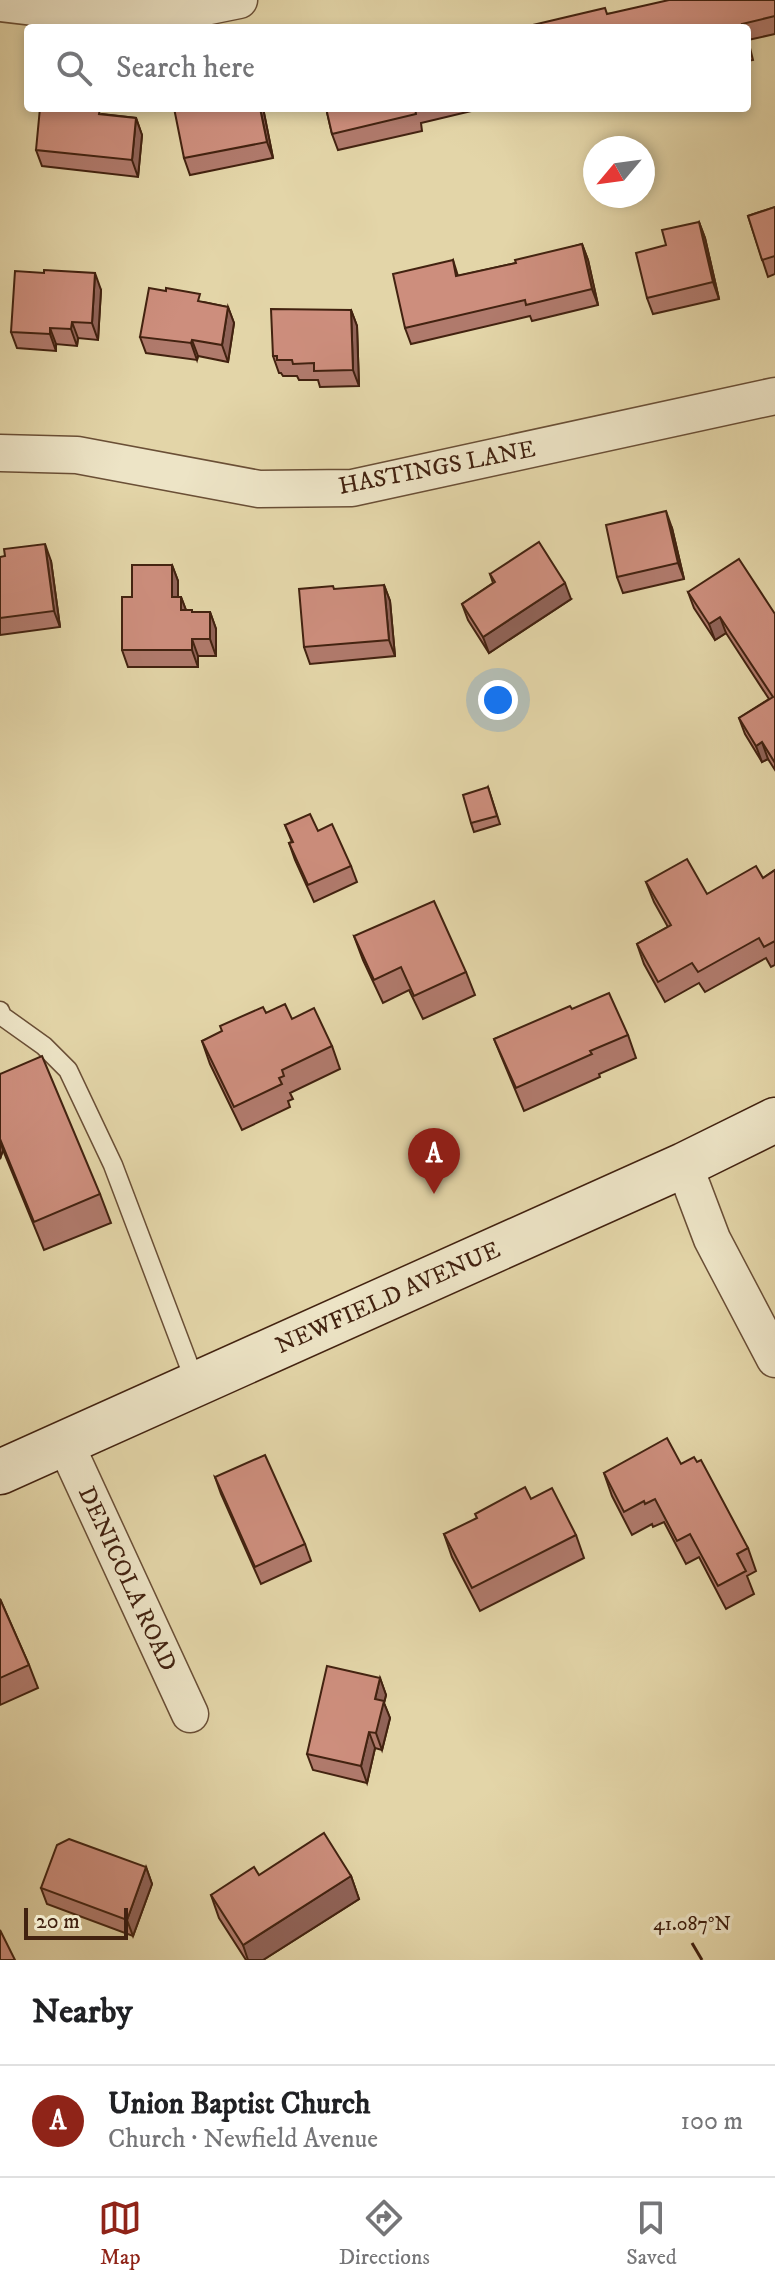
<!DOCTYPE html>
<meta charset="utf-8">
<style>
:root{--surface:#fff;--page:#f6f6f6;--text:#202124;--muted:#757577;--line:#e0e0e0;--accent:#8f2418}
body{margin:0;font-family:"IM FELL DW Pica",serif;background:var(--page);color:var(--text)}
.compass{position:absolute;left:583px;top:136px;width:72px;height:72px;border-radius:50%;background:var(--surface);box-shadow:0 4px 12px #0003;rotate:241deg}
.scale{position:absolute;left:24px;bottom:20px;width:104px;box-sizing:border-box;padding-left:8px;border:4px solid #422210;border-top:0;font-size:22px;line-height:28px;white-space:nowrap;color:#422210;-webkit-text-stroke:6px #ede4c6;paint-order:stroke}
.you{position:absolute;left:498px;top:700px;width:28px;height:28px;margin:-20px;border:6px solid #fff;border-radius:50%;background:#1a73e8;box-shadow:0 0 0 12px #1a73e833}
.badge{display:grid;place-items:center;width:52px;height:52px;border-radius:50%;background:var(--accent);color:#fff;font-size:26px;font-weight:700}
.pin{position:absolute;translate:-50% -66px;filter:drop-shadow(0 2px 4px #0008)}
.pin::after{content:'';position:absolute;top:42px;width:28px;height:24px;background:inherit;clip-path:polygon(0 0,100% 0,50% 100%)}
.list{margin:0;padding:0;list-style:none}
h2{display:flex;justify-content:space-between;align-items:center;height:104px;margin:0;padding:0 32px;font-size:34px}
h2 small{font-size:26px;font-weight:400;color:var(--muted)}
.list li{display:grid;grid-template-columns:52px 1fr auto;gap:24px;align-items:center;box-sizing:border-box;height:112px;padding:0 32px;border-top:2px solid var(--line)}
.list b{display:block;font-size:30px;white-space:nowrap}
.list p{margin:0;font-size:26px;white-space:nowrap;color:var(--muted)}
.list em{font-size:26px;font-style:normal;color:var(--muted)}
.icon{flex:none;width:44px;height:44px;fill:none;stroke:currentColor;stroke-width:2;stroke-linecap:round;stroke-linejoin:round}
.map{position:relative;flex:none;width:775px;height:1960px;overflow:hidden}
.search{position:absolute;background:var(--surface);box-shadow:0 4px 12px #0003;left:24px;right:24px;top:24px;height:88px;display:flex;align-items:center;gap:20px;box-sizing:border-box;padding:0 28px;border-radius:8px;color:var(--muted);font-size:30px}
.sheet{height:216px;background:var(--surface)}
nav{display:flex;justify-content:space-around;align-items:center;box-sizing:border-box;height:112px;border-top:2px solid var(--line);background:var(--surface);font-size:22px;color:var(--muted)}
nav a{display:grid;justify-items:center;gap:4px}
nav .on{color:var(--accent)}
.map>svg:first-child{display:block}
</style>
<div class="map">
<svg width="775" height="1960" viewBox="0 0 775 1960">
<rect width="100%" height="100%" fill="#e3d5a8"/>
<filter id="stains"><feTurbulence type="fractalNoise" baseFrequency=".0025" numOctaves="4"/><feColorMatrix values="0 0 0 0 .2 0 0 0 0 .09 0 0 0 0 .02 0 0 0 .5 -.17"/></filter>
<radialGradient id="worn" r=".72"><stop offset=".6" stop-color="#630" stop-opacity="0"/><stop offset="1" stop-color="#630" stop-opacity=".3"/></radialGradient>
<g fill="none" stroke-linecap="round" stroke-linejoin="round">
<defs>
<polyline id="lane" points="0,1011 2,1016 44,1046 68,1070 113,1165 196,1384"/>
<g id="street">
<polyline points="0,3 111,16 165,15 239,0"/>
<polyline points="0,453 77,455 259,489 352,488 775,396"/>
<polyline points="684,1165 712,1239 775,1359"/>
<polyline points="65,1443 190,1714"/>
</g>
<polyline id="secondary" points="0,1472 684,1165 775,1120"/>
</defs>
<use href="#lane" stroke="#6a4f36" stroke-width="21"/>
<use href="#street" stroke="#6a4f36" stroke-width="39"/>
<use href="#secondary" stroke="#422210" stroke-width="47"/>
<use href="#lane" stroke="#ede4c6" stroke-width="18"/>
<use href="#street" stroke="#ede4c6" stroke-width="36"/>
<use href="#secondary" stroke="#ede4c6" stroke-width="44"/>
</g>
<g fill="#b07a6c" stroke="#422210" stroke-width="2">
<polygon points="775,0 775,34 748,40 753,60 747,61 747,28 520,28 607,14"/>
<polygon points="263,108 273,158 190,175 184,158"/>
<polygon points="326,108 484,108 421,123 422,131 338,150 332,134"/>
<polygon points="102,114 136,118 142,135 138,177 42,166 36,150"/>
<polygon points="775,207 775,274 768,277 748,216"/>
<polygon points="699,222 705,238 719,299 653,314 647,298"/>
<polygon points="582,244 588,260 598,305 532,321 530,316 411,344 405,328 453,260 458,276 516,263"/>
<polygon points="101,290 98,340 78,338 77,346 56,344 56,351 17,348 11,332"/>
<polygon points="203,302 228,307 234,323 228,362 198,356 197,360 146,353 140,337"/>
<polygon points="351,310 357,326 359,386 320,387 318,380 299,380 297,376 283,376 281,373 279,373 273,356"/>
<polygon points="672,528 684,579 623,593 617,577"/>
<polygon points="0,557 51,561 60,627 0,635"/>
<polygon points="172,565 178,581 178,597 181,597 186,610 193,612 210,612 216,629 216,656 198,656 198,667 128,667 122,650 132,597"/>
<polygon points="490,574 571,599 489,653 468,620 462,604 493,583"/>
<polygon points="384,585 390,601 395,656 310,664 304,647"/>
<polygon points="688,592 775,614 775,770 768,759 762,762 745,734 739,718 769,699 726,633 715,640 694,608"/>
<polygon points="488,787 500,824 474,832 471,823"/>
<polygon points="285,825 318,831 351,866 357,882 314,902 295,860 289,843 292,842"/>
<polygon points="775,870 775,965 771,967 766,958 705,992 699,983 665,1002 644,964 637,944 668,927 654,902 646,882 707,894 763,878"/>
<polygon points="354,936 466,972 475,995 423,1019 409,990 383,1003 363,960"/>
<polygon points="572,1009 628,1035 636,1058 599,1074 600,1077 524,1111 494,1039"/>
<polygon points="266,1013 292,1019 332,1046 340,1069 290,1093 293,1099 288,1101 290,1107 242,1130 210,1064 202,1041"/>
<polygon points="0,1074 100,1194 111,1223 44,1250 3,1150 0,1159"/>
<polygon points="681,1464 748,1548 756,1571 747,1576 754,1594 726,1609 699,1557 686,1564 664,1522 653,1527 652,1524 632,1535 612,1496 604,1473"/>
<polygon points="215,1477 305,1544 311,1561 261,1584 221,1494"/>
<polygon points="444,1534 576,1535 584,1558 480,1611 452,1557"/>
<polygon points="0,1599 29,1665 38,1688 0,1705"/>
<polygon points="380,1678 386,1695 384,1703 390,1718 382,1750 375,1748 367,1783 313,1770 307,1754"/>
<polygon points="146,1867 152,1884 133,1936 47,1904 41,1888"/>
<polygon points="259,1875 351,1876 359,1899 263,1960 246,1960 219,1918 211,1895"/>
</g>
<g fill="#906358" stroke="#422210" stroke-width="2">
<polygon points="260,108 263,108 273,158 267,142"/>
<polygon points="136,118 142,135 138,177 132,160"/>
<polygon points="699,222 705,238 719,299 713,282"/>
<polygon points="582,244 588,260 598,305 592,289"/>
<polygon points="95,273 101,290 98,340 92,323"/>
<polygon points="228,307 234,323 228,362 222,345"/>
<polygon points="351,310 357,326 359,386 353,370"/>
<polygon points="72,322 78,338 77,346 71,329"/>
<polygon points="50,328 56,344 56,351 50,334"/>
<polygon points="192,340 198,356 197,360 191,343"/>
<polygon points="666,511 672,528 684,579 678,563"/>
<polygon points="45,544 51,561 60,627 54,611"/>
<polygon points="172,565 178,581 178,613 172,597"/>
<polygon points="565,583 571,599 489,653 483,637"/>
<polygon points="384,585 390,601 395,656 389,640"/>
<polygon points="181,597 187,613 181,610"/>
<polygon points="210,612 216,629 216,656 210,639"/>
<polygon points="720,617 726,633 715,640 709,624"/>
<polygon points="192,639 198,656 198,667 192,650"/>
<polygon points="762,742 768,759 762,762 756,746"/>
<polygon points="0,1141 3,1150 0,1159"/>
<polygon points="380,1678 386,1695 384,1703 390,1718 382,1750 376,1733 375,1699"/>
<polygon points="369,1732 375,1748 367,1783 361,1766"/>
<polygon points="146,1867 152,1884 133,1936 127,1920"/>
<polygon points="351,1876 359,1899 263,1960 248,1960 243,1945"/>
</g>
<g fill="#cd8e7d" stroke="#422210" stroke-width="2">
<polygon points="669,0 775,0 775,16 742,24 743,28 520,28 605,8 607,14"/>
<polygon points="40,108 100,109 99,114 136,118 132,160 36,150"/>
<polygon points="174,108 260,108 267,142 184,158"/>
<polygon points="326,108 415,108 416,114 332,134"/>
<polygon points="775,207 775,256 762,260 748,216"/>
<polygon points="699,222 713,282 647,298 636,253 666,245 662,230"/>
<polygon points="582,244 592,289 526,305 525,300 405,328 393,274 453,260 456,276 516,263 515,260"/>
<polygon points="44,270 95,273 92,323 72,322 71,329 50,328 50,334 11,332 15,271 44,273"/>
<polygon points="149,288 166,291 166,288 200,294 198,301 228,307 222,345 192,340 191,343 140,337"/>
<polygon points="271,309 351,310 353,370 314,371 314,363 293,364 292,360 277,360 277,356 273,356"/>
<polygon points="666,511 678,563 617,577 606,525"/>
<polygon points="539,542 565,583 483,637 462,604 495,582 490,574"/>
<polygon points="45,544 54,611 0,618 0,557 5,556 4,549"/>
<polygon points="739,559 775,614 775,763 762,742 756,746 739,718 773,697 720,617 709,624 688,592"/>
<polygon points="132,565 172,565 172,597 181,597 181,610 192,610 192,612 210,612 210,639 192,639 192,650 122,650 122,597 132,597"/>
<polygon points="384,585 389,640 304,647 299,589 333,586 334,589"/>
<polygon points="488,787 497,816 471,823 463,795"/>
<polygon points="310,814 318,831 332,824 351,866 308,885 289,843 293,842 285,825"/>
<polygon points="687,859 707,894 756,866 763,878 775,870 775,941 764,947 759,938 698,972 692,963 658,982 637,944 671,925 646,882"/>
<polygon points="434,901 466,972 414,996 401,967 374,980 354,936"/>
<polygon points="609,993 628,1035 590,1051 592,1054 516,1088 494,1039 570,1006 572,1009"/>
<polygon points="285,1004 292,1019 314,1008 332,1046 282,1070 284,1076 279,1078 282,1084 234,1107 202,1041 222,1031 220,1026 263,1007 266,1013"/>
<polygon points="42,1056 100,1194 34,1222 0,1139 0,1074"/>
<polygon points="667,1438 681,1464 694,1457 697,1462 701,1460 748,1548 737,1554 746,1571 718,1586 690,1534 677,1541 655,1499 645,1504 644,1501 624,1512 604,1473"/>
<polygon points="265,1455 305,1544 255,1567 215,1477"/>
<polygon points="525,1487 531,1499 552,1488 576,1535 472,1588 444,1534 477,1518 475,1514"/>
<polygon points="0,1599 29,1665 0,1678"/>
<polygon points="327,1666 380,1678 375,1699 384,1701 376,1733 369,1732 361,1766 307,1754"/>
<polygon points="324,1833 351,1876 243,1945 211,1895 254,1867 259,1875"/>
<polygon points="69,1839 146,1867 127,1920 41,1888 57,1845"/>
<polygon points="0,1930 15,1960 0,1960"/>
</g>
<path fill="none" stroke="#422210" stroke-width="3" d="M692,1943L702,1960"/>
<g text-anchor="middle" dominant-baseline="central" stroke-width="7" stroke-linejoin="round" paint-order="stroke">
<g font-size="24" fill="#422210" stroke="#ede4c6">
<text transform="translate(437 468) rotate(-11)">HASTINGS LANE</text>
<text transform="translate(388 1298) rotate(-24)">NEWFIELD AVENUE</text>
<text transform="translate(127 1579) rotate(65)">DENICOLA ROAD</text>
</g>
</g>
<g font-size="20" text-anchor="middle" fill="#422210" stroke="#ede4c6" stroke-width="7" stroke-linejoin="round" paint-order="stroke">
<text x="692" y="1930">41.087°N</text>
</g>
<rect width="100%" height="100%" filter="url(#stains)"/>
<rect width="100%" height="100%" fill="url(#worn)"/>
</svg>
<svg class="compass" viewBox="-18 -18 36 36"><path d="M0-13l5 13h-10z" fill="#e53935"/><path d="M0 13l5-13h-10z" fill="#757577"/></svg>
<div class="scale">20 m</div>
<div class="you"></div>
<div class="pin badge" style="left:434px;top:1194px">A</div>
<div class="search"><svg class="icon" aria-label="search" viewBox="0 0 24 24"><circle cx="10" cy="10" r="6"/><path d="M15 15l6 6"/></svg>Search here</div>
</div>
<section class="sheet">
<h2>Nearby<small></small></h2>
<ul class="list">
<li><span class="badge">A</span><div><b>Union Baptist Church</b><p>Church · Newfield Avenue</p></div><em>100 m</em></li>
</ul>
</section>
<nav>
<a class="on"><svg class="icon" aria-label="map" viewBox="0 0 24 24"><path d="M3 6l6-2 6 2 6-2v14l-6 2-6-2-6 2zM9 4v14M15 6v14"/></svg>Map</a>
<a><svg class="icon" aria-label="directions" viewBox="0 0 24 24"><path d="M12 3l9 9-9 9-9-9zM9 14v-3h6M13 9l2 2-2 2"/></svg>Directions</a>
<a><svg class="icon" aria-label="saved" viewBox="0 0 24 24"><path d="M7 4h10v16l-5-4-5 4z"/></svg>Saved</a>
</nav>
